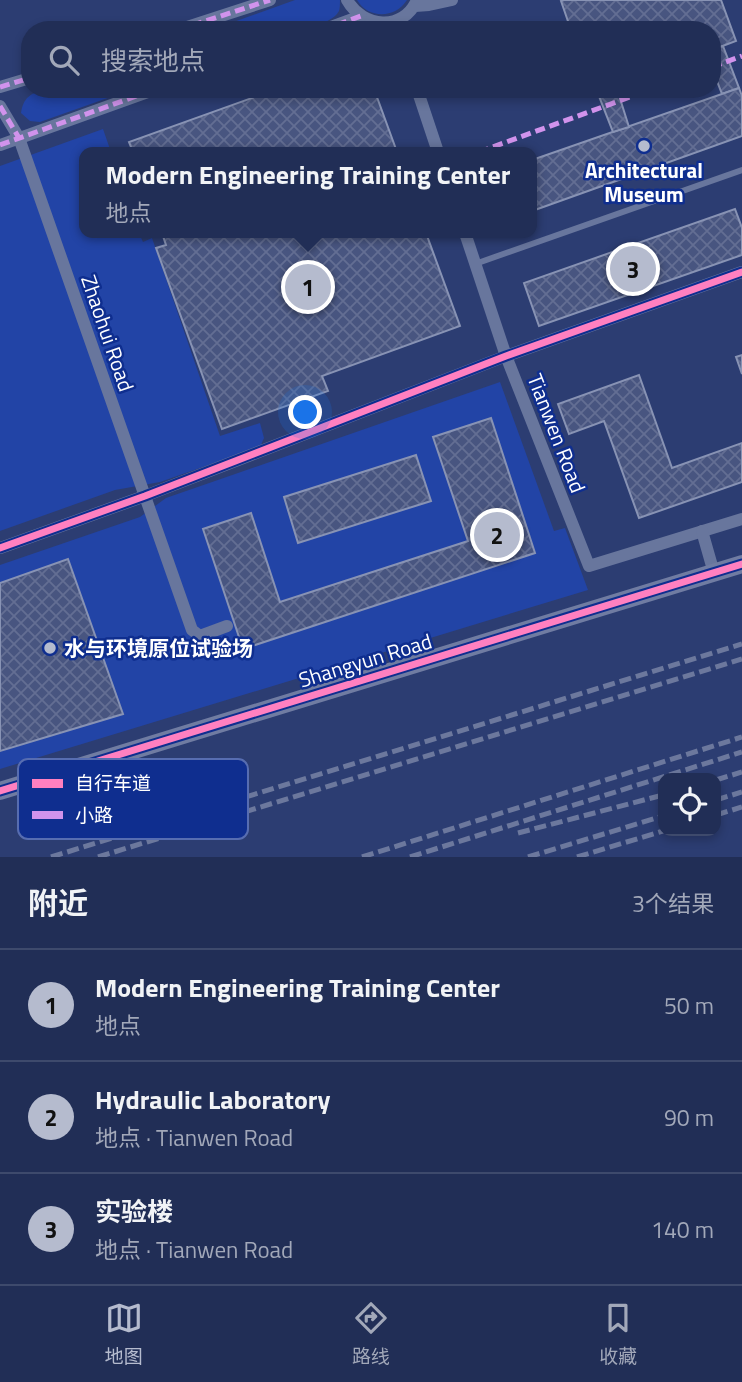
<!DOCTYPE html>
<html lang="zh">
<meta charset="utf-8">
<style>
:root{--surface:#212e56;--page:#2d3a60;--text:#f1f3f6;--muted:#a2a8b9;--line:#3e4a6c;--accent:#b5bbce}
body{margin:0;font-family:"Titillium Web","Noto Sans SC",sans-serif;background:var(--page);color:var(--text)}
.controls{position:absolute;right:21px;bottom:21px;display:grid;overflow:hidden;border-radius:14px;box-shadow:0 4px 10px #0003}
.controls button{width:63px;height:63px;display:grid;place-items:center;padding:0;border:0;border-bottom:2px solid var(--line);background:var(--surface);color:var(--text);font:35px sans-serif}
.you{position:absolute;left:306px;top:413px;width:24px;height:24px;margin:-18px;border:5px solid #fff;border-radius:50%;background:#1a73e8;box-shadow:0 0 0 10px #1a73e833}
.badge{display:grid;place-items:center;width:46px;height:46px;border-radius:50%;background:var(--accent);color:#111;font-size:23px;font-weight:700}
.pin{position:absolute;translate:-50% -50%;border:4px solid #fff;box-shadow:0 2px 7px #0006}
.popup{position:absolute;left:79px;top:147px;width:458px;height:91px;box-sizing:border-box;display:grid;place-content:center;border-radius:14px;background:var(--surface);filter:drop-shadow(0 2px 5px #0005);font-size:23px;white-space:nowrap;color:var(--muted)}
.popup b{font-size:26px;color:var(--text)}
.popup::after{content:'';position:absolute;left:50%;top:100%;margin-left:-14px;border:14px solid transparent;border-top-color:var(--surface)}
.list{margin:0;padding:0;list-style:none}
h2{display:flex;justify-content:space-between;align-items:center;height:91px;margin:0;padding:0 28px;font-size:30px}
h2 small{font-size:23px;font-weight:400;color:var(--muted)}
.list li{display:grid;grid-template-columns:46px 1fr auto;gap:21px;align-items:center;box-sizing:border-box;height:112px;padding:0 28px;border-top:2px solid var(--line)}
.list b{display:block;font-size:26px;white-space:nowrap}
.list p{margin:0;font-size:23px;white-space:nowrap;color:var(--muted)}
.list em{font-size:23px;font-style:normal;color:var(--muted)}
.icon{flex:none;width:38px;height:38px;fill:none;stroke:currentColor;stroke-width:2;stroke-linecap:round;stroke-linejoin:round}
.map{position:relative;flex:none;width:742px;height:857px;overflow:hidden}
.search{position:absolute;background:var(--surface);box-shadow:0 4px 10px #0003;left:21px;right:21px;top:21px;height:77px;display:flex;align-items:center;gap:18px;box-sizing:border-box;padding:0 24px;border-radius:28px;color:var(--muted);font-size:26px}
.sheet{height:427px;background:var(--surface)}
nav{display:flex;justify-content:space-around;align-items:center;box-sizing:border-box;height:98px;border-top:2px solid var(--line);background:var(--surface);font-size:19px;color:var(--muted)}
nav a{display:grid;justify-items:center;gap:4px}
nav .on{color:var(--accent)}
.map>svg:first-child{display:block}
</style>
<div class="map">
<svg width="742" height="857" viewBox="0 0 742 857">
<defs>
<pattern id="building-cross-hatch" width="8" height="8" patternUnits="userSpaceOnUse" patternTransform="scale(1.75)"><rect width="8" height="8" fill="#485580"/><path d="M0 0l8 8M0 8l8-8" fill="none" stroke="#636e93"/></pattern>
</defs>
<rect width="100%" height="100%" fill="#2c3d72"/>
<g fill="#2244a6">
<path d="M295,0H340C340,2 340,9 339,11C325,37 238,30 211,30Z"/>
<path d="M357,0H407C395,19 368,19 357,0Z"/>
<path d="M44,89H133L40,122L30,121L21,113C23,98 30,94 44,89Z"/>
<polygon points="103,129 111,152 84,152 84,233 139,233 143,242 152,238 220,436 260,423 264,438 260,447 160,482 115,490 0,531 0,166"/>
<polygon points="500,382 554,531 565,528 588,590 0,769 0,565 140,517 166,498"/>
</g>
<g fill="url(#building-cross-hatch)" stroke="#8893b4" stroke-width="2">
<polygon points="564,0 721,0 736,41 712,50 712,30 571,30 561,1"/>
<polygon points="723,46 739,88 722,94 712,68 712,50"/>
<polygon points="739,88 742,96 742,136 532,211 532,160"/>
<polygon points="277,89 374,89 397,152 133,152 129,142"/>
<polygon points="603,89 617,89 629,127 613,132 597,91"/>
<polygon points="735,209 742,228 742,255 539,326 524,283"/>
<polygon points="162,233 426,233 460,326 322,376 328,391 222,429 156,248 166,245"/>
<polygon points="742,355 742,374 736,357"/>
<polygon points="639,375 672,468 742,443 742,482 639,518 604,421 569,434 558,404"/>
<polygon points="491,418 535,553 243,649 203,529 251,513 280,602 468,541 433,437"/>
<polygon points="416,455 431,501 298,543 284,497"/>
<polygon points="68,559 123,714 0,751 0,583"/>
</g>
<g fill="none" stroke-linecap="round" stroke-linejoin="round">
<polyline stroke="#68769d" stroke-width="6" points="475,264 742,170"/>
<g stroke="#68769d" stroke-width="12">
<path d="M347,0C363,28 403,32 417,0"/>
<polyline points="415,6 429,5 452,0"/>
<polyline points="178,30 270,0"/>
<polyline points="323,30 361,16"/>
<polyline points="0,87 30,78"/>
<polyline points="417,89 438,152"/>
<polyline points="0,106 19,138 192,630 200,636 227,626"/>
<polyline points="0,145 156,89"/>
<polyline points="465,233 506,356 589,566 742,519"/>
<polyline points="702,531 714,573"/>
<polyline points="0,548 145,496 506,356 742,272"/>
</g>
<polyline stroke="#707ca2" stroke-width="18" points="0,791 742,564"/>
<g stroke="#6c789d" stroke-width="5" stroke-dasharray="12 5" stroke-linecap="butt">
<polyline points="716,780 742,772"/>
<polyline points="716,800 742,792"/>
<polyline points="716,815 742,807"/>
<polyline points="518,833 663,795"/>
<polyline points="51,857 742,644"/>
<polyline points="98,857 742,659"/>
<polyline points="362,857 742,737"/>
<polyline points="410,857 742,752"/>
<polyline points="528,857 663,816"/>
<polyline points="577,857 663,831"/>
</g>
<g stroke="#d193ec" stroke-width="5" stroke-dasharray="10 5" stroke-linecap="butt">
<polyline points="178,30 270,0"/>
<polyline points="323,30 361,16"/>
<polyline points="712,67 742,56"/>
<polyline points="0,87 30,78"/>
<polyline points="0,106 19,138"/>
<polyline points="0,145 156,89"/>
<polyline points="479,152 652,89"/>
</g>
<defs>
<g id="cycleway">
<polyline points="0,548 145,496 506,356 742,272"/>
<polyline points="0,791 742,564"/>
</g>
</defs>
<use href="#cycleway" stroke="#0f2e8f" stroke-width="11"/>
<use href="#cycleway" stroke="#ff80c0" stroke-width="7"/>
</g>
<g fill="#b5bbce" stroke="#0f2e8f" stroke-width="2.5">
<circle cx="644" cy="146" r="7"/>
<circle cx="50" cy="648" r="7"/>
</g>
<g text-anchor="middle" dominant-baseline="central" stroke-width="5" stroke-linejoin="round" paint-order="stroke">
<g font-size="21" font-weight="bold" fill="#fff" stroke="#0f2e8f">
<text x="644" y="170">Architectural<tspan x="644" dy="24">Museum</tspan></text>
<text x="64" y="648" text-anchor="start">水与环境原位试验场</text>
</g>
<g font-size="21" fill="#fff" stroke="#0f2e8f">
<text transform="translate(108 333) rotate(71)">Zhaohui Road</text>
<text transform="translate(557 433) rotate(69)">Tianwen Road</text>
<text transform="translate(365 660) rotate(-17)">Shangyun Road</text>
</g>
</g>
<rect x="18" y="759" width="230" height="80" rx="10" fill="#0f2e8f" stroke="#576db1" stroke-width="2"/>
<rect x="32" y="779" width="31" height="9" fill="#ff80c0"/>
<rect x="32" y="811" width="31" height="8" fill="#d193ec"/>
<g font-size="19" fill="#fff">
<text x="75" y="790">自行车道</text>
<text x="75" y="822">小路</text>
</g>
</svg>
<div class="controls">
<button><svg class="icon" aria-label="locate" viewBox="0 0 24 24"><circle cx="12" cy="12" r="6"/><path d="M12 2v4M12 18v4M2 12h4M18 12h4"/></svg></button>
</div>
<div class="you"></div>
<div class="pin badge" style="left:308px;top:287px">1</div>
<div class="popup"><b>Modern Engineering Training Center</b>地点</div>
<div class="pin badge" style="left:497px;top:535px">2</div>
<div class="pin badge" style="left:633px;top:269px">3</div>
<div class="search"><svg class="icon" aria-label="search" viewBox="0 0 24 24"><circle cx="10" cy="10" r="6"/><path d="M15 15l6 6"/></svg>搜索地点</div>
</div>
<section class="sheet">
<h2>附近<small>3个结果</small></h2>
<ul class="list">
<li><span class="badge">1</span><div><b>Modern Engineering Training Center</b><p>地点</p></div><em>50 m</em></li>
<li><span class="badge">2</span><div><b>Hydraulic Laboratory</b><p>地点 · Tianwen Road</p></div><em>90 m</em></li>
<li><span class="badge">3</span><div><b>实验楼</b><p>地点 · Tianwen Road</p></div><em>140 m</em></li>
</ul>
</section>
<nav>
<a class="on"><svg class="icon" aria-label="map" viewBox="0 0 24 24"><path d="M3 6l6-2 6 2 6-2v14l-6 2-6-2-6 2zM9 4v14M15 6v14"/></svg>地图</a>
<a><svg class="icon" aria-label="directions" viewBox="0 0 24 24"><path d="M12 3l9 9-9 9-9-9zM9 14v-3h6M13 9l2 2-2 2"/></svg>路线</a>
<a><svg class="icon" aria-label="saved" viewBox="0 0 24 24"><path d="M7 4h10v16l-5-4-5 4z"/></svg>收藏</a>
</nav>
